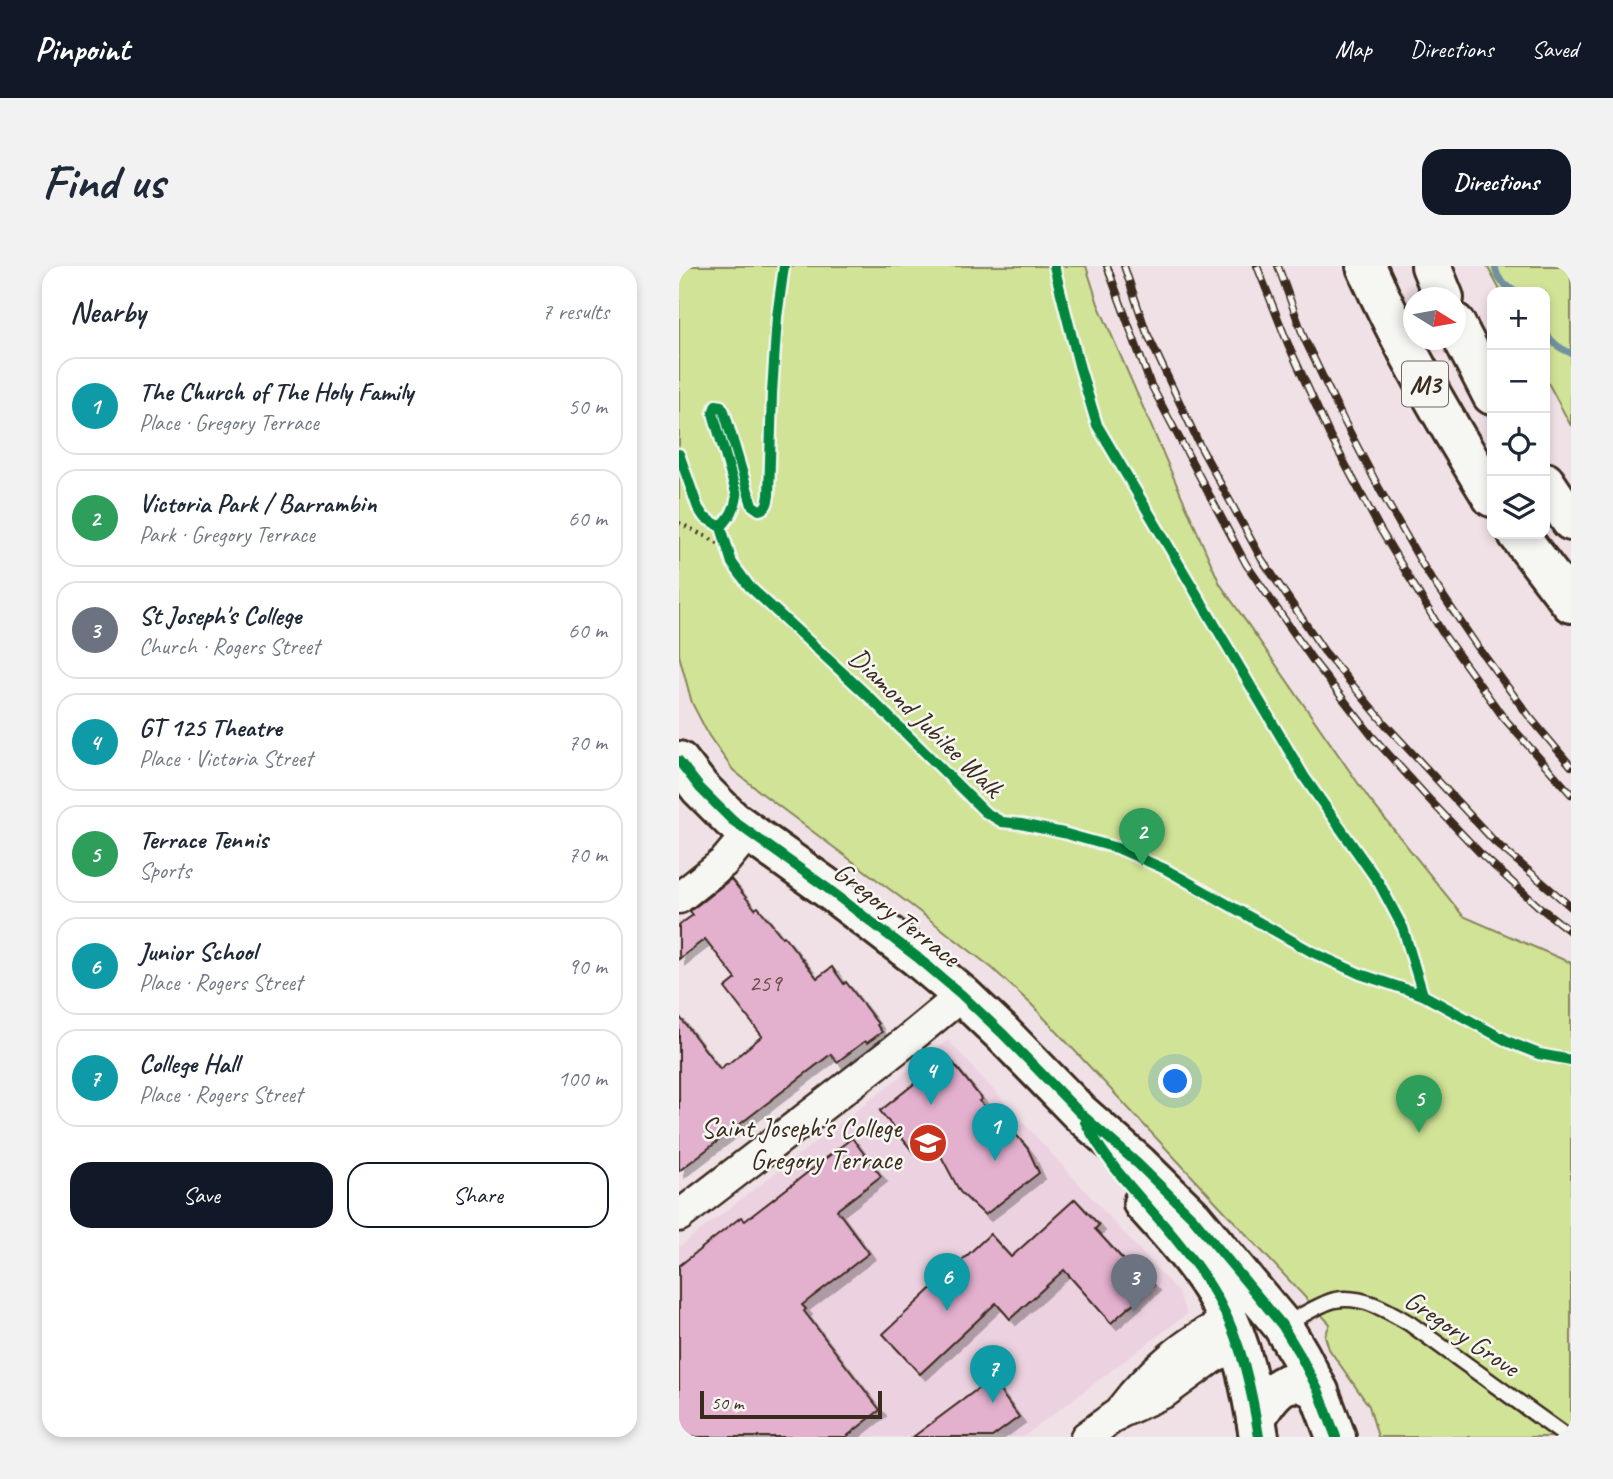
<!DOCTYPE html>
<meta charset="utf-8">
<style>
:root{--surface:#fff;--page:#f2f2f3;--text:#1f2937;--muted:#747a83;--line:#e0e1e3;--accent:#111827}
body{margin:0;font-family:Caveat,sans-serif;background:var(--page);color:var(--text)}
.controls{position:absolute;right:21px;top:21px;display:grid;overflow:hidden;border-radius:14px;box-shadow:0 4px 10px #0003}
.controls button{width:63px;height:63px;display:grid;place-items:center;padding:0;border:0;border-bottom:2px solid var(--line);background:var(--surface);color:var(--text);font:35px sans-serif}
.compass{position:absolute;left:724px;top:21px;width:63px;height:63px;border-radius:50%;background:var(--surface);box-shadow:0 4px 10px #0003;rotate:101deg}
.scale{position:absolute;left:21px;bottom:18px;width:182px;box-sizing:border-box;padding-left:7px;border:4px solid #3b2a1e;border-top:0;font-size:19px;line-height:24px;white-space:nowrap;color:#3b2a1e;-webkit-text-stroke:5px #f6f6f2;paint-order:stroke}
.you{position:absolute;left:497px;top:816px;width:24px;height:24px;margin:-18px;border:5px solid #fff;border-radius:50%;background:#1a73e8;box-shadow:0 0 0 10px #1a73e833}
.badge{display:grid;place-items:center;width:46px;height:46px;border-radius:50%;background:var(--accent);color:#fff;font-size:23px;font-weight:700}
.pin{position:absolute;translate:-50% -58px;filter:drop-shadow(0 2px 4px #0008)}
.pin::after{content:'';position:absolute;top:37px;width:24px;height:21px;background:inherit;clip-path:polygon(0 0,100% 0,50% 100%)}
.list{margin:0;padding:0;list-style:none}
h2{display:flex;justify-content:space-between;align-items:center;height:91px;margin:0;padding:0 28px;font-size:30px}
h2 small{font-size:23px;font-weight:400;color:var(--muted)}
.list li{display:grid;grid-template-columns:46px 1fr auto;gap:21px;align-items:center;box-sizing:border-box;height:98px;margin:0 14px 14px;padding:0 14px;border:2px solid var(--line);border-radius:21px}
.list b{display:block;font-size:26px;white-space:nowrap}
.list p{margin:0;font-size:23px;white-space:nowrap;color:var(--muted)}
.list em{font-size:23px;font-style:normal;color:var(--muted)}
.actions{display:flex;gap:14px;padding:21px 28px}
.actions a{flex:1;padding:16px 0;border:2px solid var(--accent);border-radius:21px;text-align:center;font-size:24px;color:var(--accent)}
.actions .main{background:var(--accent);color:#fff}
.icon{flex:none;width:38px;height:38px;fill:none;stroke:currentColor;stroke-width:2;stroke-linecap:round;stroke-linejoin:round}
.map{position:relative;flex:none;width:892px;height:1171px;overflow:hidden;border-radius:21px}
header{display:flex;align-items:center;gap:42px;box-sizing:border-box;height:98px;padding:0 35px;background:var(--accent);color:#fff}
header strong{font-size:33px}
nav{display:flex;gap:38px;margin-inline-start:auto;font-size:24px}
.intro{display:flex;align-items:center;justify-content:space-between;box-sizing:border-box;height:168px;padding:0 42px}
h1{margin:0;font-size:49px}
.button{padding:18px 32px;border-radius:21px;background:var(--accent);color:#fff;font-size:24px;font-weight:700}
main{display:flex;gap:42px;padding:0 42px}
aside{flex:1;background:var(--surface);border-radius:21px;box-shadow:0 4px 10px #0003}
.map>svg:first-child{display:block}
</style>
<header>
<strong>Pinpoint</strong>
<nav><a>Map</a><a>Directions</a><a>Saved</a></nav>
</header>
<div class="intro"><h1>Find us</h1><a class="button">Directions</a></div>
<main>
<aside>
<h2>Nearby<small>7 results</small></h2>
<ul class="list">
<li><span class="badge" style="background:#0f9aa8">1</span><div><b>The Church of The Holy Family</b><p>Place · Gregory Terrace</p></div><em>50 m</em></li>
<li><span class="badge" style="background:#2e9e5b">2</span><div><b>Victoria Park / Barrambin</b><p>Park · Gregory Terrace</p></div><em>60 m</em></li>
<li><span class="badge" style="background:#6b7280">3</span><div><b>St Joseph's College</b><p>Church · Rogers Street</p></div><em>60 m</em></li>
<li><span class="badge" style="background:#0f9aa8">4</span><div><b>GT 125 Theatre</b><p>Place · Victoria Street</p></div><em>70 m</em></li>
<li><span class="badge" style="background:#2e9e5b">5</span><div><b>Terrace Tennis</b><p>Sports</p></div><em>70 m</em></li>
<li><span class="badge" style="background:#0f9aa8">6</span><div><b>Junior School</b><p>Place · Rogers Street</p></div><em>90 m</em></li>
<li><span class="badge" style="background:#0f9aa8">7</span><div><b>College Hall</b><p>Place · Rogers Street</p></div><em>100 m</em></li>
</ul>
<div class="actions"><a class="main">Save</a><a>Share</a></div>
</aside>
<div class="map">
<svg width="892" height="1171" viewBox="0 0 892 1171">
<defs>
<filter id="shadow"><feDropShadow dx="6" dy="6" stdDeviation="0" flood-color="#0004"/></filter>
</defs>
<rect width="100%" height="100%" fill="#f0e1e7"/>
<filter id="ink" filterUnits="userSpaceOnUse"><feTurbulence type="fractalNoise" baseFrequency=".0143" numOctaves="2"/><feDisplacementMap in="SourceGraphic" scale="14" xChannelSelector="R" yChannelSelector="G"/><feConvolveMatrix kernelMatrix="1 2 1 2 8 2 1 2 1" color-interpolation-filters="sRGB"/></filter>
<g filter="url(#ink)">
<polygon fill="#ecd2e0" points="269,774 499,1026 508,1048 344,1171 0,1171 0,981"/>
<g fill="#d1e397" stroke="#86865a" stroke-width="2">
<polygon points="0,0 407,0 419,38 541,318 690,533 784,650 892,697 892,1171 699,1171 690,1140 650,1083 646,1070 651,1058 353,739 313,702 237,643 85,529 54,504 30,470 13,437 0,389"/>
<polygon points="808,0 892,0 892,160 866,111 866,26 822,26"/>
</g>
<g fill="none" stroke-linecap="round" stroke-linejoin="round">
<g stroke="#7291a0" stroke-width="7">
<path d="M816,0C818,14 825,19 837,26"/>
<path d="M866,66C873,77 880,82 892,87"/>
</g>
</g>
<g fill="#e3b0ce" stroke="#3b2a1e" stroke-width="2" filter="url(#shadow)">
<polygon points="52,613 76,643 79,641 103,671 105,670 138,712 153,701 165,718 167,716 199,758 198,759 203,766 188,777 186,775 158,796 152,788 0,905 0,750 41,803 48,797 49,798 83,770 46,722 57,713 26,673 0,693 0,659 14,649 11,645"/>
<polygon points="269,791 303,833 300,835 340,872 349,883 360,907 306,949 281,926 253,873 235,887 201,845"/>
<polygon points="173,872 202,910 158,944 190,987 123,1039 127,1043 125,1045 201,1144 167,1171 0,1171 0,1000 62,951 66,955"/>
<polygon points="396,933 420,959 416,963 452,1002 456,998 475,1019 432,1057 385,1004 331,1053 317,1037 241,1108 204,1068 311,968 332,991"/>
<polygon points="312,1113 340,1151 313,1171 234,1171"/>
</g>
<g fill="none" stroke-linecap="round" stroke-linejoin="round">
<defs>
<path id="service" d="M605,1059C619,1052 642,1037 656,1034C683,1029 708,1044 730,1057L888,1171"/>
<g id="minor">
<polyline points="0,632 45,596 70,566"/>
<polyline points="0,950 225,777 283,729"/>
<path d="M444,1141C468,1109 512,1070 549,1056"/>
<polyline points="407,1171 440,1147 486,1126 530,1094 558,1077"/>
</g>
<g id="primary">
<polyline points="0,495 21,522 53,554 148,622 238,691 283,729 323,767 401,847 459,898 513,951 603,1059 621,1089 640,1126 657,1171"/>
<path d="M464,937C492,968 521,999 541,1036C563,1076 573,1126 580,1171"/>
<path d="M577,1152C593,1125 609,1103 640,1126"/>
</g>
<g id="motorway">
<path d="M687,0C723,81 767,156 813,231"/>
<polyline points="752,0 765,32"/>
<polyline points="776,57 813,129"/>
<polyline points="866,216 892,255"/>
<polyline points="839,268 892,337"/>
</g>
</defs>
<use href="#service" stroke="#3b2a1e" stroke-width="19"/>
<use href="#minor" stroke="#3b2a1e" stroke-width="35"/>
<use href="#primary" stroke="#3b2a1e" stroke-width="44"/>
<use href="#motorway" stroke="#3b2a1e" stroke-width="44"/>
<polyline stroke="#3b2a1e" stroke-width="4.5" stroke-dasharray="2 5" stroke-linecap="butt" points="0,257 47,281"/>
<use href="#service" stroke="#f6f6f2" stroke-width="14"/>
<use href="#minor" stroke="#f6f6f2" stroke-width="30"/>
<use href="#primary" stroke="#f6f6f2" stroke-width="38"/>
<use href="#motorway" stroke="#f6f6f2" stroke-width="38"/>
<defs>
<g id="rail">
<polyline points="428,0 471,117 567,298 633,393 693,470 748,531 801,587 858,639 892,666"/>
<polyline points="445,0 467,65 521,180 582,292 645,385 707,459 816,576 892,641"/>
<polyline points="578,0 609,78 650,168 701,263 763,366 824,451 892,528"/>
<polyline points="599,0 625,72 663,151 700,222 746,303 798,380 850,450 892,500"/>
</g>
</defs>
<use href="#rail" stroke="#3b2a1e" stroke-width="8"/>
<use href="#rail" stroke="#f6f6f2" stroke-width="5" stroke-dasharray="16" stroke-linecap="butt"/>
<defs>
<g id="cycleway">
<polyline points="375,0 400,99 418,159 626,512 700,617 724,662 744,729"/>
<path d="M0,188L19,242L25,251L42,261C51,251 56,243 58,230L34,147L37,139L42,140L45,145L73,239L80,244C88,243 89,236 90,229L93,127L98,51L105,0"/>
<polyline points="42,261 53,297 70,320 190,431 306,546 323,556 342,558 384,567 438,582 486,603 633,686 681,708 744,729 830,776 860,788 892,794"/>
<polyline points="0,495 21,522 53,554 148,622 238,691 283,729 323,767 401,847 459,898 513,951 603,1059 621,1089 640,1126 657,1171"/>
<path d="M406,856C431,903 462,931 495,971C511,991 529,1013 541,1037C563,1078 573,1125 580,1171"/>
</g>
</defs>
<use href="#cycleway" stroke="#f6f6f2" stroke-width="15"/>
<use href="#cycleway" stroke="#00873e" stroke-width="10"/>
</g>
</g>
<defs>
<symbol id="school-disc" viewBox="-11 -11 22 22"><circle r="9.5" fill="#c8321e" stroke="#f6f6f2"/><path d="M0-5L7-2L0 1L-7-2ZM-4 1L0 2.5L4 1V4Q0 6-4 4Z" fill="#fff"/></symbol>
</defs>
<g fill-rule="evenodd">
<use href="#school-disc" x="227" y="855" width="44" height="44"/>
</g>
<g text-anchor="middle" dominant-baseline="central" stroke-width="5" stroke-linejoin="round" paint-order="stroke">
<g font-size="24" fill="#654c4a">
<text x="86" y="717">259</text>
</g>
<rect fill="#f6f6f2" stroke="#73675e" stroke-width="2" x="723" y="95.5" width="46" height="45" rx="5"/>
<g font-size="26" font-weight="bold" fill="#3b2a1e">
<text x="746" y="118">M3</text>
</g>
<g font-size="28" fill="#3b2a1e" stroke="#f6f6f2">
<text transform="translate(247 456) rotate(44)">Diamond Jubilee Walk</text>
<text transform="translate(218 648) rotate(38)">Gregory Terrace</text>
<text transform="translate(783 1067) rotate(34)">Gregory Grove</text>
</g>
<g font-size="28" fill="#3b2a1e" stroke="#f6f6f2" text-anchor="end">
<text x="222" y="861">Saint Joseph's College<tspan x="222" dy="32">Gregory Terrace</tspan></text>
</g>
</g>
</svg>
<div class="controls">
<button>+</button>
<button>−</button>
<button><svg class="icon" aria-label="locate" viewBox="0 0 24 24"><circle cx="12" cy="12" r="6"/><path d="M12 2v4M12 18v4M2 12h4M18 12h4"/></svg></button>
<button><svg class="icon" aria-label="layers" viewBox="0 0 24 24"><path d="M12 4l9 5-9 5-9-5zM3 14l9 5 9-5"/></svg></button>
</div>
<svg class="compass" viewBox="-18 -18 36 36"><path d="M0-13l5 13h-10z" fill="#e53935"/><path d="M0 13l5-13h-10z" fill="#747a83"/></svg>
<div class="scale">50 m</div>
<div class="you"></div>
<div class="pin badge" style="left:316px;top:895px;background:#0f9aa8">1</div>
<div class="pin badge" style="left:463px;top:600px;background:#2e9e5b">2</div>
<div class="pin badge" style="left:455px;top:1046px;background:#6b7280">3</div>
<div class="pin badge" style="left:252px;top:839px;background:#0f9aa8">4</div>
<div class="pin badge" style="left:740px;top:867px;background:#2e9e5b">5</div>
<div class="pin badge" style="left:268px;top:1045px;background:#0f9aa8">6</div>
<div class="pin badge" style="left:314px;top:1137px;background:#0f9aa8">7</div>
</div>
</main>
